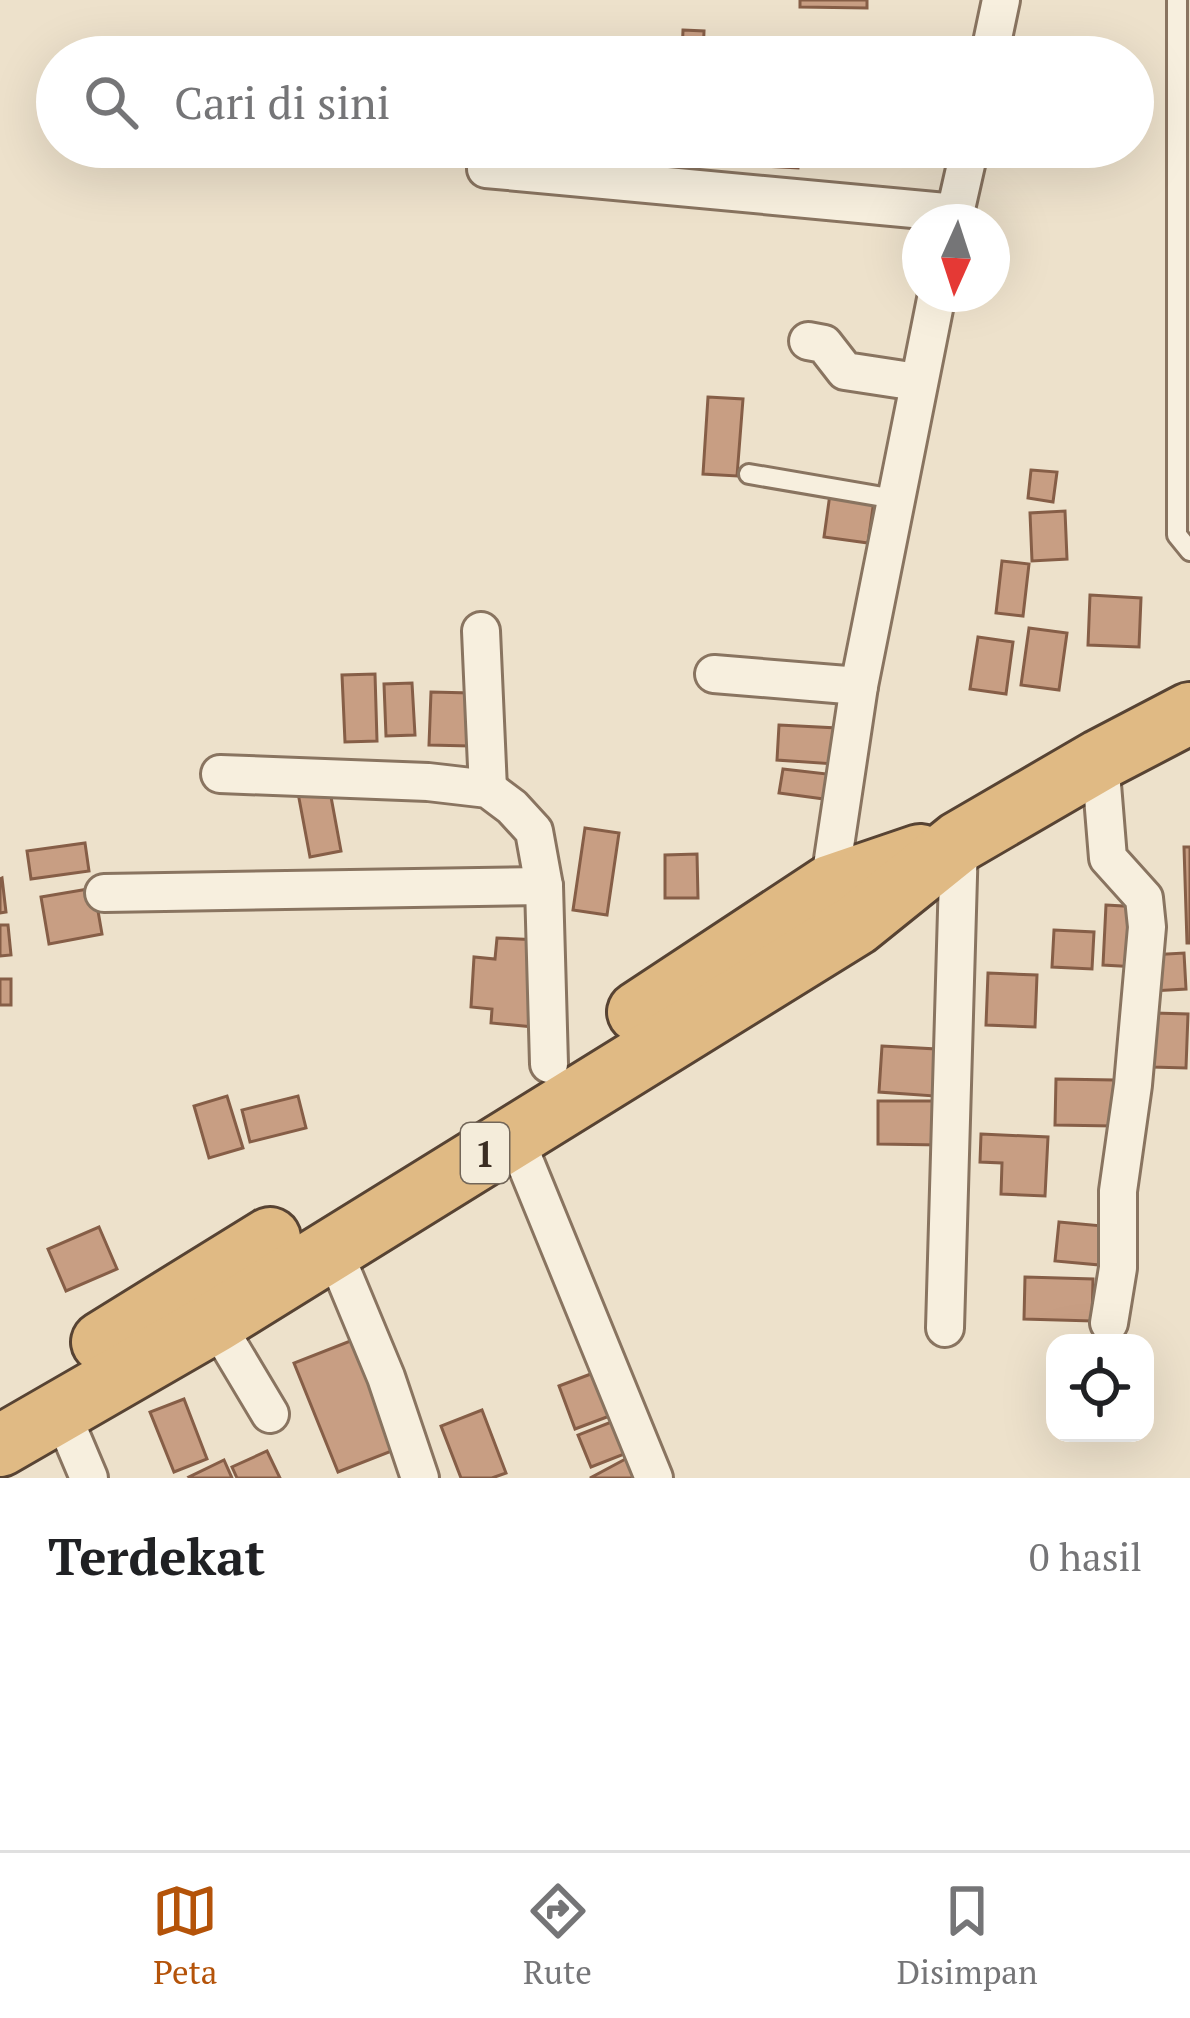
<!DOCTYPE html>
<html lang="id">
<style>
:root{--surface:#fff;--page:#f6f6f6;--text:#202124;--muted:#757577;--line:#e0e0e0;--accent:#b45309}
body{margin:0;font-family:"PT Serif",serif;background:var(--page);color:var(--text)}
.controls{position:absolute;right:36px;bottom:36px;display:grid;overflow:hidden;border-radius:24px;box-shadow:0 12px 48px #0002}
.controls button{width:108px;height:108px;display:grid;place-items:center;padding:0;border:0;border-bottom:3px solid var(--line);background:var(--surface);color:var(--text);font:60px sans-serif}
.compass{position:absolute;left:902px;top:204px;width:108px;height:108px;border-radius:50%;background:var(--surface);box-shadow:0 12px 48px #0002;rotate:183deg}
.list{margin:0;padding:0;list-style:none}
h2{display:flex;justify-content:space-between;align-items:center;height:156px;margin:0;padding:0 48px;font-size:51px}
h2 small{font-size:39px;font-weight:400;color:var(--muted)}
.icon{flex:none;width:66px;height:66px;fill:none;stroke:currentColor;stroke-width:2;stroke-linecap:round;stroke-linejoin:round}
.map{position:relative;flex:none;width:1190px;height:1478px;overflow:hidden}
.search{position:absolute;background:var(--surface);box-shadow:0 12px 48px #0002;left:36px;right:36px;top:36px;height:132px;display:flex;align-items:center;gap:30px;box-sizing:border-box;padding:0 42px;border-radius:66px;color:var(--muted);font-size:45px}
.sheet{height:372px;background:var(--surface)}
nav{display:flex;justify-content:space-around;align-items:center;box-sizing:border-box;height:168px;border-top:3px solid var(--line);background:var(--surface);font-size:33px;color:var(--muted)}
nav a{display:grid;justify-items:center;gap:6px}
nav .on{color:var(--accent)}
.map>svg:first-child{display:block}
</style>
<div class="map">
<svg width="1190" height="1478" viewBox="0 0 1190 1478">
<rect width="100%" height="100%" fill="#ede1cb"/>
<g fill="#c89e83" stroke="#865e47" stroke-width="3">
<polygon points="800,0 867,0 867,8 800,7"/>
<polygon points="683,30 704,31 703,57 682,57"/>
<polygon points="522,42 557,44 557,57 521,57"/>
<polygon points="572,45 645,49 644,57 572,57"/>
<polygon points="796,50 836,51 836,57 796,57"/>
<polygon points="570,147 635,147 634,155"/>
<polygon points="714,147 749,147 748,154 714,151"/>
<polygon points="764,147 799,147 798,168 763,166"/>
<polygon points="708,397 743,399 737,476 703,474"/>
<polygon points="1031,470 1057,472 1053,502 1028,498"/>
<polygon points="830,494 874,500 868,543 824,537"/>
<polygon points="1065,511 1067,559 1032,561 1030,513"/>
<polygon points="1002,561 1029,564 1023,616 996,613"/>
<polygon points="1090,595 1141,598 1139,647 1088,645"/>
<polygon points="1029,628 1067,633 1059,690 1021,685"/>
<polygon points="978,637 1013,642 1006,694 970,689"/>
<polygon points="375,674 377,741 345,742 342,675"/>
<polygon points="412,683 415,735 386,736 384,684"/>
<polygon points="431,692 471,693 470,746 429,745"/>
<polygon points="779,725 837,728 834,764 777,760"/>
<polygon points="783,769 827,774 824,799 779,793"/>
<polygon points="329,786 341,851 310,857 298,793"/>
<polygon points="585,828 619,833 607,915 573,910"/>
<polygon points="85,843 89,871 31,879 27,851"/>
<polygon points="1184,847 1190,847 1190,943 1187,943"/>
<polygon points="697,854 698,898 665,898 665,855"/>
<polygon points="2,878 6,912 0,913 0,879"/>
<polygon points="94,888 102,934 49,944 41,897"/>
<polygon points="1106,905 1140,907 1137,967 1103,965"/>
<polygon points="0,925 8,925 11,955 0,956"/>
<polygon points="1054,930 1094,932 1092,969 1052,967"/>
<polygon points="497,938 539,940 534,1027 491,1023 492,1009 471,1007 474,957 495,959"/>
<polygon points="1184,953 1186,989 1152,991 1150,955"/>
<polygon points="988,973 1037,975 1035,1027 986,1025"/>
<rect x="0" y="979" width="11" height="26"/>
<polygon points="1154,1013 1188,1014 1186,1068 1152,1067"/>
<polygon points="882,1046 936,1049 934,1096 879,1092"/>
<polygon points="1056,1079 1114,1080 1113,1126 1055,1125"/>
<polygon points="227,1096 243,1148 209,1158 194,1106"/>
<polygon points="298,1096 306,1128 250,1142 242,1110"/>
<polygon points="878,1101 942,1101 941,1145 878,1144"/>
<polygon points="981,1134 1048,1137 1045,1196 1001,1194 1002,1163 980,1162"/>
<polygon points="1059,1222 1103,1226 1100,1265 1055,1261"/>
<polygon points="99,1227 117,1269 66,1291 48,1249"/>
<polygon points="1025,1277 1093,1279 1092,1321 1024,1319"/>
<polygon points="358,1338 402,1447 338,1472 294,1363"/>
<polygon points="604,1369 620,1412 575,1429 559,1386"/>
<polygon points="184,1399 207,1459 174,1472 150,1412"/>
<polygon points="482,1410 506,1473 492,1478 461,1478 441,1426"/>
<polygon points="619,1419 632,1451 591,1467 578,1435"/>
<polygon points="267,1451 280,1478 237,1478 232,1467"/>
<polygon points="633,1455 645,1478 590,1478"/>
<polygon points="224,1460 232,1478 190,1478 189,1477"/>
</g>
<g fill="none" stroke-linecap="round" stroke-linejoin="round">
<defs>
<g id="service">
<polyline points="1177,0 1177,535 1190,551"/>
<polyline points="749,474 895,499"/>
</g>
<g id="minor">
<polyline points="989,57 1001,0"/>
<polyline points="486,169 956,213"/>
<polyline points="953,222 970,147"/>
<polyline points="808,341 824,344 845,371 917,382"/>
<polyline points="481,631 488,789"/>
<polyline points="714,674 859,686"/>
<polyline points="1100,760 1108,858 1144,898 1147,927 1133,1085 1118,1191 1118,1268 1109,1323"/>
<polyline points="220,774 428,782 488,789 512,807 534,831 544,886 549,1064"/>
<polyline points="829,886 859,686 937,294"/>
<polyline points="104,893 544,886"/>
<polyline points="514,1135 654,1478"/>
<polyline points="332,1247 386,1377 420,1478"/>
<polyline points="215,1322 270,1414"/>
<polyline points="945,1328 959,842"/>
<polyline points="62,1414 89,1478"/>
</g>
<g id="trunk">
<polyline points="638,1012 829,886 920,855"/>
<polyline points="102,1342 270,1238"/>
<polyline points="0,1446 215,1322 856,925 959,842 1100,760 1190,713"/>
</g>
</defs>
<use href="#service" stroke="#897460" stroke-width="24"/>
<use href="#minor" stroke="#897460" stroke-width="42"/>
<use href="#trunk" stroke="#574333" stroke-width="66"/>
<use href="#service" stroke="#f7efde" stroke-width="18"/>
<use href="#minor" stroke="#f7efde" stroke-width="36"/>
<use href="#trunk" stroke="#e0ba84" stroke-width="60"/>
</g>
<g text-anchor="middle" dominant-baseline="central" stroke-width="9" stroke-linejoin="round" paint-order="stroke">
<rect fill="#f4ecda" stroke="#726659" stroke-width="3" x="461" y="1123" width="48" height="60" rx="9"/>
<g font-size="36" font-weight="bold" fill="#3a2d22">
<text x="485" y="1153">1</text>
</g>
</g>
</svg>
<div class="controls">
<button><svg class="icon" aria-label="locate" viewBox="0 0 24 24"><circle cx="12" cy="12" r="6"/><path d="M12 2v4M12 18v4M2 12h4M18 12h4"/></svg></button>
</div>
<svg class="compass" viewBox="-18 -18 36 36"><path d="M0-13l5 13h-10z" fill="#e53935"/><path d="M0 13l5-13h-10z" fill="#757577"/></svg>
<div class="search"><svg class="icon" aria-label="search" viewBox="0 0 24 24"><circle cx="10" cy="10" r="6"/><path d="M15 15l6 6"/></svg>Cari di sini</div>
</div>
<section class="sheet">
<h2>Terdekat<small>0 hasil</small></h2>
<ul class="list">
</ul>
</section>
<nav>
<a class="on"><svg class="icon" aria-label="map" viewBox="0 0 24 24"><path d="M3 6l6-2 6 2 6-2v14l-6 2-6-2-6 2zM9 4v14M15 6v14"/></svg>Peta</a>
<a><svg class="icon" aria-label="directions" viewBox="0 0 24 24"><path d="M12 3l9 9-9 9-9-9zM9 14v-3h6M13 9l2 2-2 2"/></svg>Rute</a>
<a><svg class="icon" aria-label="saved" viewBox="0 0 24 24"><path d="M7 4h10v16l-5-4-5 4z"/></svg>Disimpan</a>
</nav>
